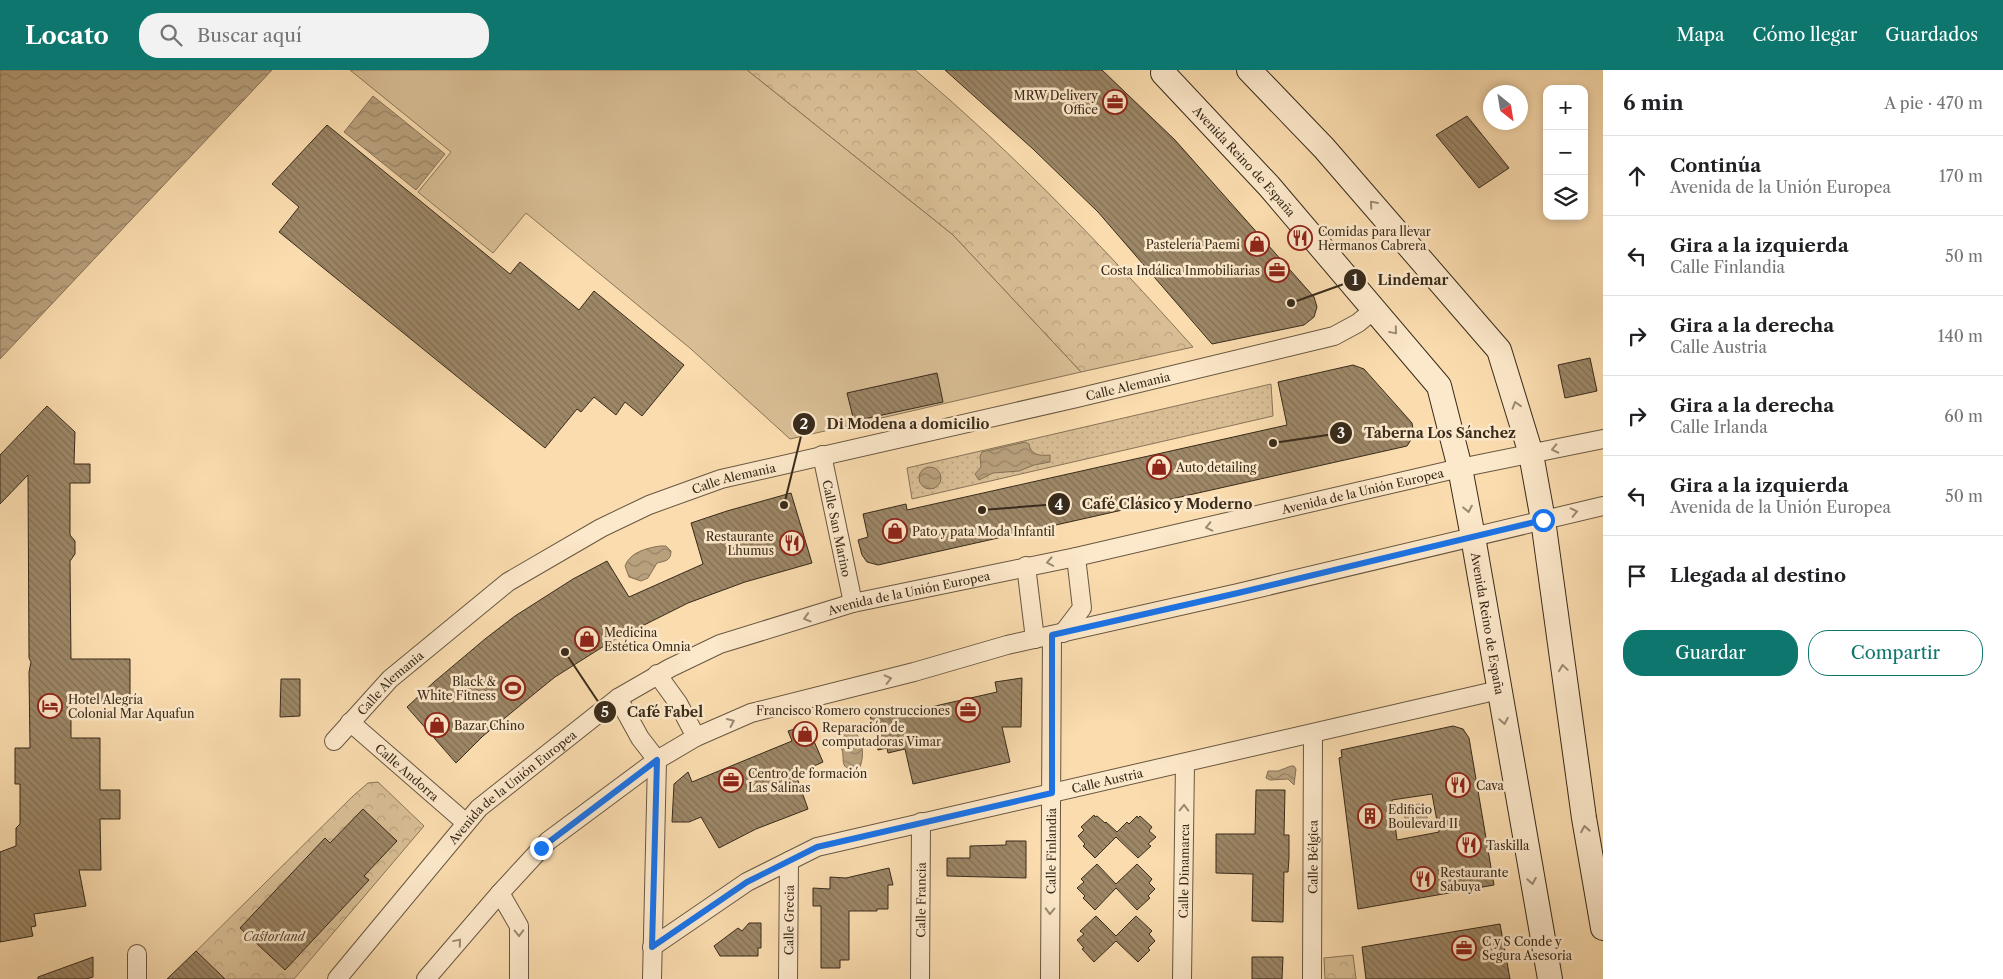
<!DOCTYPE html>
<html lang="es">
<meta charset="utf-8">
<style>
:root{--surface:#fff;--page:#f2f2f2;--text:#202124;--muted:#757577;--line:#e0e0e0;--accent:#0f766e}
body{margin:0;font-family:"Libre Caslon Text",serif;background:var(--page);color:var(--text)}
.controls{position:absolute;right:15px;top:15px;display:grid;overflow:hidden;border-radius:10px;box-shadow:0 2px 8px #0003}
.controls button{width:45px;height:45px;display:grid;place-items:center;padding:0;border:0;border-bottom:1px solid var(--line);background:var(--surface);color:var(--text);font:25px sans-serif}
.compass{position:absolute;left:1483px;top:15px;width:45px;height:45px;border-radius:50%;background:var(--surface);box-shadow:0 2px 8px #0003;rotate:150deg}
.stop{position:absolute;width:15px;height:15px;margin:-11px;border:4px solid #1a73e8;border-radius:50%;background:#fff}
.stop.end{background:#1a73e8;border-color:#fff;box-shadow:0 1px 5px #0008}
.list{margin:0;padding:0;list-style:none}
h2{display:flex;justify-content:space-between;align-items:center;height:65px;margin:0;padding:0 20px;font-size:21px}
h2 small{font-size:16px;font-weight:400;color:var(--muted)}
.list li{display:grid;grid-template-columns:32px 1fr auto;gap:15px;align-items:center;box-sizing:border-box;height:80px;padding:0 20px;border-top:1px solid var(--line)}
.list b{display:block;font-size:19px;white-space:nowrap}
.list p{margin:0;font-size:16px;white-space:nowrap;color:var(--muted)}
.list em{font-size:16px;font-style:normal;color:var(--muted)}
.actions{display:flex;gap:10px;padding:15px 20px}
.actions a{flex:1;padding:11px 0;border:1px solid var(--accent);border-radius:20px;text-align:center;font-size:18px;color:var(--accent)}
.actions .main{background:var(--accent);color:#fff}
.icon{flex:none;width:28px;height:28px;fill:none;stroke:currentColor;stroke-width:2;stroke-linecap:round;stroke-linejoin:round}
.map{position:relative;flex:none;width:1603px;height:909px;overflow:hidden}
header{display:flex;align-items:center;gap:30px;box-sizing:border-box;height:70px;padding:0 25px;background:var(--accent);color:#fff}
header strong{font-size:24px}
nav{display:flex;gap:28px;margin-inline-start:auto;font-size:18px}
.search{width:350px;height:45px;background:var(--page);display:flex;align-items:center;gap:12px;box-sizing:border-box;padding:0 18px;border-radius:20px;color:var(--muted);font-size:19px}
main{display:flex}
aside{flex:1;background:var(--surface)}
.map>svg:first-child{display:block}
</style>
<header>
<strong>Locato</strong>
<div class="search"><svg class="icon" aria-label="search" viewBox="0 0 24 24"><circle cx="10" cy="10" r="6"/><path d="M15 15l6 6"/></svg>Buscar aquí</div>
<nav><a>Mapa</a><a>Cómo llegar</a><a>Guardados</a></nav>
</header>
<main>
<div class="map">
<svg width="1603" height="909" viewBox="0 0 1603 909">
<defs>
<pattern id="park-crowns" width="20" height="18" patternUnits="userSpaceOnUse" patternTransform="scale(1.25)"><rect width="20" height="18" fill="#d9be95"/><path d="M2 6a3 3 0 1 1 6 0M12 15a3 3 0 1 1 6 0" fill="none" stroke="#bba380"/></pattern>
<pattern id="garden-dots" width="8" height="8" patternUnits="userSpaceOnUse" patternTransform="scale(1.25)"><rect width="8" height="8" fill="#d9be95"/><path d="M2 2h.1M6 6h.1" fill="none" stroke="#bba380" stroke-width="1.8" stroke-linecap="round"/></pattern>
<pattern id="water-waves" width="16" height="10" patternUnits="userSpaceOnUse" patternTransform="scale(1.25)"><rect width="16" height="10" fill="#b8a07c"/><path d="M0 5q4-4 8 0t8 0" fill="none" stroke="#978365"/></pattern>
<pattern id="building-back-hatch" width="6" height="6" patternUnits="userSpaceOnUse" patternTransform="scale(1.25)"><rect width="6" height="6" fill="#9d8767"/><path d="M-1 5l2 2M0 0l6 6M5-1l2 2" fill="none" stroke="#816f54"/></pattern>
</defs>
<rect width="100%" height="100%" fill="#fadcae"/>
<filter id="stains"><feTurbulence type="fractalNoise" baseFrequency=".004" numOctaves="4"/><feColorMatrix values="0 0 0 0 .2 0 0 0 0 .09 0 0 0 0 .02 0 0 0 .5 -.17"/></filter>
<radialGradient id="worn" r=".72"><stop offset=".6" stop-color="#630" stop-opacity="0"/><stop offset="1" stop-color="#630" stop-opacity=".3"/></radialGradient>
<g fill="url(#park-crowns)" stroke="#887458">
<path d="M747,0H915C1016,85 1106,180 1193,277L1081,302L953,165Z"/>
<polygon points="378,712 424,756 294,909 168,909 353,726 368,713"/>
<polygon points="1353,885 1356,909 1325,909 1324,888"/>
</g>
<polygon fill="url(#garden-dots)" stroke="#887458" points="1271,314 1273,346 912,429 907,398"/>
<polygon fill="#d9be95" stroke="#887458" points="350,0 747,0 953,165 1081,302 790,369 691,279 526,143 493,183 418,122 451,82"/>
<g fill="url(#water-waves)" stroke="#857155">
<polygon points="0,0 272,0 0,289"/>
<polygon points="373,26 445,84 416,120 344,62"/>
<path d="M1025,372L1029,374C1031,385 1039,386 1050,385V392L1034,395L1019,401L993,403L979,410L975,404L981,397L980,386L982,382Z"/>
<circle cx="930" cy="408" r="11"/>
<path d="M660,476H666L671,481C671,491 665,491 657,493L648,508L641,511L629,507L625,496C630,482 647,478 660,476Z"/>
<path d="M849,657C863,666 865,683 860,697L853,700C839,697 845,690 842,680C840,675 837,672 836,668C836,661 842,656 849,657Z"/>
<polygon points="1291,696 1294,696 1296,699 1294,715 1288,709 1270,710 1266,708 1268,701 1278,701"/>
<polygon points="1425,733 1428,755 1407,759 1403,737"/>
</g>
<g fill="url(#building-back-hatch)" stroke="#382b1b" fill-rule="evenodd">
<polygon points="945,0 1102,0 1175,70 1314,227 1317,237 1314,247 1304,255 1212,274 1098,142 1033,79"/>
<polygon points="1467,46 1509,98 1479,118 1436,65"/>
<polygon points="327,55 510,204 520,192 579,240 594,221 684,295 642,346 625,332 616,345 594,327 581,342 577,339 545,378 279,162 299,137 272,114"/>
<polygon points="1590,288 1597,321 1565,328 1558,295"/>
<polygon points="1353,295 1364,299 1412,353 1414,365 1407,376 878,495 867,492 862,485 858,470 868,467 863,444 906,434 907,440 925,436 1287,355 1278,312"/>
<polygon points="937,303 943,332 854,351 847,323"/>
<polygon points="47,336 75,362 74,394 90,394 90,413 70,413 70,465 75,471 75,484 70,491 71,589 130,589 130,634 71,634 71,668 100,668 100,720 120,720 120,749 100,749 101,800 79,800 86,836 34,844 36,856 31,857 33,866 0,872 0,782 16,776 16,758 20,754 20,714 15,714 15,678 30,678 29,602 31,592 29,588 28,405 0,434 0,385"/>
<polygon points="791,423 812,493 745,512 688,533 612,571 555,607 534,624 483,666 456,693 407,637 434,612 485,569 515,546 573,509 607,491 629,527 703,494 691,453 727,441"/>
<polygon points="1022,608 1021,657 1002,657 1010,692 913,714 905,679 888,683 887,678 878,680 869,641 889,636 891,646 997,622 995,612"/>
<polygon points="281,609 300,609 300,646 280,647"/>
<polygon points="807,655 823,692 814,696 816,700 797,708 808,739 756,759 719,778 701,747 689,752 672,752 674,714 688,702 692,712 792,671 788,661"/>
<path d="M1453,656L1463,659L1469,668L1494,815L1358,839L1339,688L1342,687L1341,680ZM1432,724L1439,762L1397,770L1392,730Z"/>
<polygon points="1256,720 1285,720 1284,765 1289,765 1289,788 1288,802 1284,802 1283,852 1252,851 1253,804 1216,803 1216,764 1255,764"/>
<polygon points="363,739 397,771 364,806 369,810 285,900 240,858 325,768 330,773"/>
<polygon points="1094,745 1095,747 1097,746 1105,753 1106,752 1117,762 1127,752 1129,754 1137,746 1138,748 1140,746 1152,757 1149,761 1156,767 1148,774 1151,776 1138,788 1116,767 1095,788 1083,776 1085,774 1078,766 1084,760 1081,757"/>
<polygon points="1006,771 1026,771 1026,808 947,806 947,788 970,788 970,776 1006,775"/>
<polygon points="1097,794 1116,814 1137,794 1152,809 1149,813 1155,819 1148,826 1150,828 1137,840 1116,818 1095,840 1083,828 1085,826 1077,818 1084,812 1081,809"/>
<polygon points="889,798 893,815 888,815 888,839 877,839 877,841 849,841 849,890 840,890 840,898 821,898 821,836 813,836 813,818 830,819 830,807 846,808"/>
<polygon points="1096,846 1116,866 1136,846 1152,861 1149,864 1155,871 1148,878 1150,880 1138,892 1116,871 1094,892 1082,879 1084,878 1077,870 1084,864 1080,861"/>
<polygon points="749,853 761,853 761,878 758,878 758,886 720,886 714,876 738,858 742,861"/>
<polygon points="1500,854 1510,909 1366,909 1362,877"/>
<polygon points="196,881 225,909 167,909"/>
<polygon points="93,887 93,907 86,909 38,909 38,907"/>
<polygon points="1252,887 1283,887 1282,909 1252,909"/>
</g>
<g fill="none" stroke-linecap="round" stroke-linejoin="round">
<defs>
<g id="street">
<path id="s1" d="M822,385L853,533"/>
<polyline points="1026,496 1035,569"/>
<polyline points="1063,563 1082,538 1076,487"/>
<polyline points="657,604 678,633 696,667"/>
<polyline points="618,628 640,668 657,690 652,909"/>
<path id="s2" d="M350,652L466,753"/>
<path id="s3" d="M334,671L390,609L508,512L601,458L649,435L721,409L1077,328L1334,266L1358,253L1375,239"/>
<polyline points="500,823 519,856 519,909"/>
<path id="s4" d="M652,877L747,812L817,777L1499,620"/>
<polyline points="137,884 137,909"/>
<path id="s5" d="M337,909L479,738L618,628L670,598L720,574L853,533L1076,487L1460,398L1603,369"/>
<polyline points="426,909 500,823 548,771 657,690 696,667 751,643 914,602 1007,575 1238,523 1603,436"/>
<path id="s6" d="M788,909L789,791"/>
<path id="s7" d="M920,909L921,752"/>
<path id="s8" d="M1050,909L1052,565"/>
<path id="s9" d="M1182,909L1185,693"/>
<path id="s10" d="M1312,909L1313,664"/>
</g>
<g id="secondary">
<polyline points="1249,0 1324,78 1499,280 1531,384 1543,450 1584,748 1603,858"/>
<path id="s11" d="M1163,3L1269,116L1439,316L1460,398L1473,467L1550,909"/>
</g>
</defs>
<use href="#street" stroke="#685740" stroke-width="20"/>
<use href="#secondary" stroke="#382b1b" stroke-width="26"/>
<use href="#street" stroke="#fce8ca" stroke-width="18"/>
<use href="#secondary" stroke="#fce8ca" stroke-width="24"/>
</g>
<defs><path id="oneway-chevron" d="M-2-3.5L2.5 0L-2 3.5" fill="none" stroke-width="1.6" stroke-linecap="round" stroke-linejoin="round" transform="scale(1.25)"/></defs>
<g stroke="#9a8a72">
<use href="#oneway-chevron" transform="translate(1373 134) rotate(-131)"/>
<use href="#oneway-chevron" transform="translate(1394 261) rotate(50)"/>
<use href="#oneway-chevron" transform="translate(1516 335) rotate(-107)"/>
<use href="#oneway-chevron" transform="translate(1555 379) rotate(168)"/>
<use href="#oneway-chevron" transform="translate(1468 439) rotate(79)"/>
<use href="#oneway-chevron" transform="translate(1574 442) rotate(-13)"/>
<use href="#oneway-chevron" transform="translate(1209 457) rotate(167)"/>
<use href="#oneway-chevron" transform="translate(1050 492) rotate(169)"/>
<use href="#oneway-chevron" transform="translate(807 548) rotate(163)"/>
<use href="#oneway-chevron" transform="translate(1563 598) rotate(-98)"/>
<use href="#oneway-chevron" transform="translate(888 609) rotate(-14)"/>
<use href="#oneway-chevron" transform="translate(1504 651) rotate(80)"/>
<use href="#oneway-chevron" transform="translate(731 652) rotate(-24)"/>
<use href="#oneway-chevron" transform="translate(1184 738) rotate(-89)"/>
<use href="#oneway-chevron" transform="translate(1585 759) rotate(-100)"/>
<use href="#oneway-chevron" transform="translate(1532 811) rotate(80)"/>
<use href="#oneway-chevron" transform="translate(1050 841) rotate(91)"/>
<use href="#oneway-chevron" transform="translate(519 863) rotate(89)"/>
<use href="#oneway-chevron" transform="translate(458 872) rotate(-50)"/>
</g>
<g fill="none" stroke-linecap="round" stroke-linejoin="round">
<polyline stroke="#1a73e8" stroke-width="6" points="541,778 657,690 652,877 747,812 817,777 1052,723 1052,565 1238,523 1543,450"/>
</g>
<defs>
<symbol id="office-ring" viewBox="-11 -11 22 22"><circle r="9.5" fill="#fce8ca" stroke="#8f2418" stroke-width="1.5"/><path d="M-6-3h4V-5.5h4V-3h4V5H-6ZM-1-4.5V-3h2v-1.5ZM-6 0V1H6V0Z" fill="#8f2418"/></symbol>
<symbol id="restaurant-ring" viewBox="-11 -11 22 22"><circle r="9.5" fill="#fce8ca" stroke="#8f2418" stroke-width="1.5"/><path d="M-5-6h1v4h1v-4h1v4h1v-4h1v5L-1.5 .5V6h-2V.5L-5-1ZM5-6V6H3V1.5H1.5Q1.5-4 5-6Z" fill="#8f2418"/></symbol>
<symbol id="shop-ring" viewBox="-11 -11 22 22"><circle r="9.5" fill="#fce8ca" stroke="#8f2418" stroke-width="1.5"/><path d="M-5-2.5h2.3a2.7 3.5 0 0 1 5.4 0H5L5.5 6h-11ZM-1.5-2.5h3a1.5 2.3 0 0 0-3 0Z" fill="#8f2418"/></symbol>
<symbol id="stadium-ring" viewBox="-11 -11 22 22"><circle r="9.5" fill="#fce8ca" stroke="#8f2418" stroke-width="1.5"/><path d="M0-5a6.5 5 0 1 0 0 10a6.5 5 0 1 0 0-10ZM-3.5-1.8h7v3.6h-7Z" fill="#8f2418"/></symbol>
<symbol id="hotel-ring" viewBox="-11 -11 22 22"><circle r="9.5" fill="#fce8ca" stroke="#8f2418" stroke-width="1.5"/><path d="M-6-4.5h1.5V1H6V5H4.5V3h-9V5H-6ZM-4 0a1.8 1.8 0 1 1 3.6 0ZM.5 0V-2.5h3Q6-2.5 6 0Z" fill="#8f2418"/></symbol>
<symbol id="building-ring" viewBox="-11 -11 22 22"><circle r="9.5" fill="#fce8ca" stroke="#8f2418" stroke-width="1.5"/><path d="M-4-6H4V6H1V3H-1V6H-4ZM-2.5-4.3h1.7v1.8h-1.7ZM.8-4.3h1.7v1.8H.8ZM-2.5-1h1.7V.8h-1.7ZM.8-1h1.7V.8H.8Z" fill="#8f2418"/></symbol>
</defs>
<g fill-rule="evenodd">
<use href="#office-ring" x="1101" y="18" width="28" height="28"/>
<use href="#restaurant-ring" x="1286" y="154" width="28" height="28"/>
<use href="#shop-ring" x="1243" y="160" width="28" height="28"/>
<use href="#office-ring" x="1263" y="186" width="28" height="28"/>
<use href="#shop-ring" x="1145" y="383" width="28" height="28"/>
<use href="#shop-ring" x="881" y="447" width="28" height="28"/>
<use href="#restaurant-ring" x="778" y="459" width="28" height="28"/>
<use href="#shop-ring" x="573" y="555" width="28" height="28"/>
<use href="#stadium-ring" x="499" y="604" width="28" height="28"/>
<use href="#hotel-ring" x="36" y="622" width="28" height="28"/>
<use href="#office-ring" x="954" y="626" width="28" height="28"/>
<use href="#shop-ring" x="423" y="641" width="28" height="28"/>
<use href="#shop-ring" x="791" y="650" width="28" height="28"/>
<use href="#office-ring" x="717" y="696" width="28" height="28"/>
<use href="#restaurant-ring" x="1444" y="701" width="28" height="28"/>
<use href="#building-ring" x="1356" y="732" width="28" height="28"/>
<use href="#restaurant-ring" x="1455" y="761" width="28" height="28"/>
<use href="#restaurant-ring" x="1409" y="795" width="28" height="28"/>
<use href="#office-ring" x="1450" y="864" width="28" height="28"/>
</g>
<g text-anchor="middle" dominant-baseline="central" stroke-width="5" stroke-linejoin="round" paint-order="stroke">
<g font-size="12" fill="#382b1b" stroke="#fce8ca" text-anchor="start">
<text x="1098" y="25" text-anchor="end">MRW Delivery<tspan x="1098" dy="14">Office</tspan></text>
<text x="1318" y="161">Comidas para llevar<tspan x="1318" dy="14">Hermanos Cabrera</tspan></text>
<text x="1240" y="174" text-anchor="end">Pastelería Paemi</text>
<text x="1260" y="200" text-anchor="end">Costa Indálica Inmobiliarias</text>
<text x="1176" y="397">Auto detailing</text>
<text x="912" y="461">Pato y pata Moda Infantil</text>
<text x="774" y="466" text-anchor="end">Restaurante<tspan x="774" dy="14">Lhumus</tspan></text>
<text x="604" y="562">Medicina<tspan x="604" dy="14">Estética Omnia</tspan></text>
<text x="496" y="611" text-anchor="end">Black &amp;<tspan x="496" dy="14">White Fitness</tspan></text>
<text x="68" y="629">Hotel Alegría<tspan x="68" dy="14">Colonial Mar Aquafun</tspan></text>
<text x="950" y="640" text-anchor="end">Francisco Romero construcciones</text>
<text x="454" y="655">Bazar Chino</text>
<text x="822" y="657">Reparación de<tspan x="822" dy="14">computadoras Vimar</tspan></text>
<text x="748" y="703">Centro de formación<tspan x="748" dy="14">Las Salinas</tspan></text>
<text x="1476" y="715">Cava</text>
<text x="1388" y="739">Edificio<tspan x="1388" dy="14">Boulevard II</tspan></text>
<text x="1486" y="775">Taskilla</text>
<text x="1440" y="802">Restaurante<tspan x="1440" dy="14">Sabuya</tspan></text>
<text x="1482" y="871">C y S Conde y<tspan x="1482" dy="14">Segura Asesoria</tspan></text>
</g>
<g font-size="12" fill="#382b1b" stroke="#fce8ca">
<text stroke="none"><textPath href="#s11" startOffset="120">Avenida Reino de España</textPath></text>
<text stroke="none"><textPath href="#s3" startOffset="891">Calle Alemania</textPath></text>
<text stroke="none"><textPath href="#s3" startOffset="486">Calle Alemania</textPath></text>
<text stroke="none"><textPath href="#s5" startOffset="1176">Avenida de la Unión Europea</textPath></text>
<text stroke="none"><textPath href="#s1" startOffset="75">Calle San Marino</textPath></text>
<text stroke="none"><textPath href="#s5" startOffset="711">Avenida de la Unión Europea</textPath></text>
<text stroke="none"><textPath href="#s11" startOffset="660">Avenida Reino de España</textPath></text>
<text stroke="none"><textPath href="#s3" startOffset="81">Calle Alemania</textPath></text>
<text stroke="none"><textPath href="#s2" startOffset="76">Calle Andorra</textPath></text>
<text stroke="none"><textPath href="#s4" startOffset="491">Calle Austria</textPath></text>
<text stroke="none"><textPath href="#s5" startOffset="261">Avenida de la Unión Europea</textPath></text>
<text stroke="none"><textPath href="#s8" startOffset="128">Calle Finlandia</textPath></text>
<text stroke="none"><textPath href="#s10" startOffset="122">Calle Bélgica</textPath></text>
<text stroke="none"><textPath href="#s9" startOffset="108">Calle Dinamarca</textPath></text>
<text stroke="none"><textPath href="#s7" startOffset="79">Calle Francia</textPath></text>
<text stroke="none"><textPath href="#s6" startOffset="59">Calle Grecia</textPath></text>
</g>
<g font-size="12" font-style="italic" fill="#584833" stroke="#fce8ca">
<text x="274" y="866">Castorland</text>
</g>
</g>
<path fill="none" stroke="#382b1b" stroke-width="2" d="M1291 233L1355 210M784 435L804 354M1273 373L1341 363M982 440L1059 434M565 582L605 642"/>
<g fill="#382b1b" stroke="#fce8ca" stroke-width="2">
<circle cx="1291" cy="233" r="5"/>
<circle cx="784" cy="435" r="5"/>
<circle cx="1273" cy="373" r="5"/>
<circle cx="982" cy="440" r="5"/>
<circle cx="565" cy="582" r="5"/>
<circle cx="1355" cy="210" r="12"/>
<circle cx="804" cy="354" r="12"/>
<circle cx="1341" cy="363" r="12"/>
<circle cx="1059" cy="434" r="12"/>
<circle cx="605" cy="642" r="12"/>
</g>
<g font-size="15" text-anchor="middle" font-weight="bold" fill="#fff">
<text x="1355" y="215">1</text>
<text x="804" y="359">2</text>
<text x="1341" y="368">3</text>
<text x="1059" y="440">4</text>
<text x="605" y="647">5</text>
</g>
<g font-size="14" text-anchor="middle" font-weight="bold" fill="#382b1b" stroke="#fce8ca" stroke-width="5" stroke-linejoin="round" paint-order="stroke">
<text x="1413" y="215">Lindemar</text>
<text x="908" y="359">Di Modena a domicilio</text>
<text x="1440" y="368">Taberna Los Sánchez</text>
<text x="1167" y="439">Café Clásico y Moderno</text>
<text x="665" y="647">Café Fabel</text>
</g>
<rect width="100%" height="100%" filter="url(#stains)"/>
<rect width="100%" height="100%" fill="url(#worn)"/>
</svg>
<div class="controls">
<button>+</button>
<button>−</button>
<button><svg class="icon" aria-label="layers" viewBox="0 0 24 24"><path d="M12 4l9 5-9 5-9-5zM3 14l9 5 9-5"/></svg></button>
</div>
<svg class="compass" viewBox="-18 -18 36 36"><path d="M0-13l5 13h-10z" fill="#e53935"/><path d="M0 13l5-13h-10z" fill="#757577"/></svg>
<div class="stop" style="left:1543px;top:450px"></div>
<div class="stop end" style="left:541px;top:778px"></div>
</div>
<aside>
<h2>6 min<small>A pie · 470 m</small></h2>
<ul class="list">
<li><svg class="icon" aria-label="ahead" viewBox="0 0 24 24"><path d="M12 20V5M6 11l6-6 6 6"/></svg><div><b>Continúa</b><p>Avenida de la Unión Europea</p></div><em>170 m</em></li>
<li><svg class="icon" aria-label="left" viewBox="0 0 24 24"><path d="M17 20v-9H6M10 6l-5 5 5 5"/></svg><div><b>Gira a la izquierda</b><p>Calle Finlandia</p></div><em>50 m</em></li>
<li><svg class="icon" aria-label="right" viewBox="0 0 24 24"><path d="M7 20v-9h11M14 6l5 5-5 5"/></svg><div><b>Gira a la derecha</b><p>Calle Austria</p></div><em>140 m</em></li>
<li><svg class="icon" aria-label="right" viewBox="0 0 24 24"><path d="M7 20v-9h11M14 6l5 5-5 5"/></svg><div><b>Gira a la derecha</b><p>Calle Irlanda</p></div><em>60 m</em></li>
<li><svg class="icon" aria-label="left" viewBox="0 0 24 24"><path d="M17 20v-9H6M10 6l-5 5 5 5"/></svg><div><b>Gira a la izquierda</b><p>Avenida de la Unión Europea</p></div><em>50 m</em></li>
<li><svg class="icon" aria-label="arrive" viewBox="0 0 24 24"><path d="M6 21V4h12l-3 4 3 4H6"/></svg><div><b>Llegada al destino</b></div></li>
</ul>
<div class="actions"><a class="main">Guardar</a><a>Compartir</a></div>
</aside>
</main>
